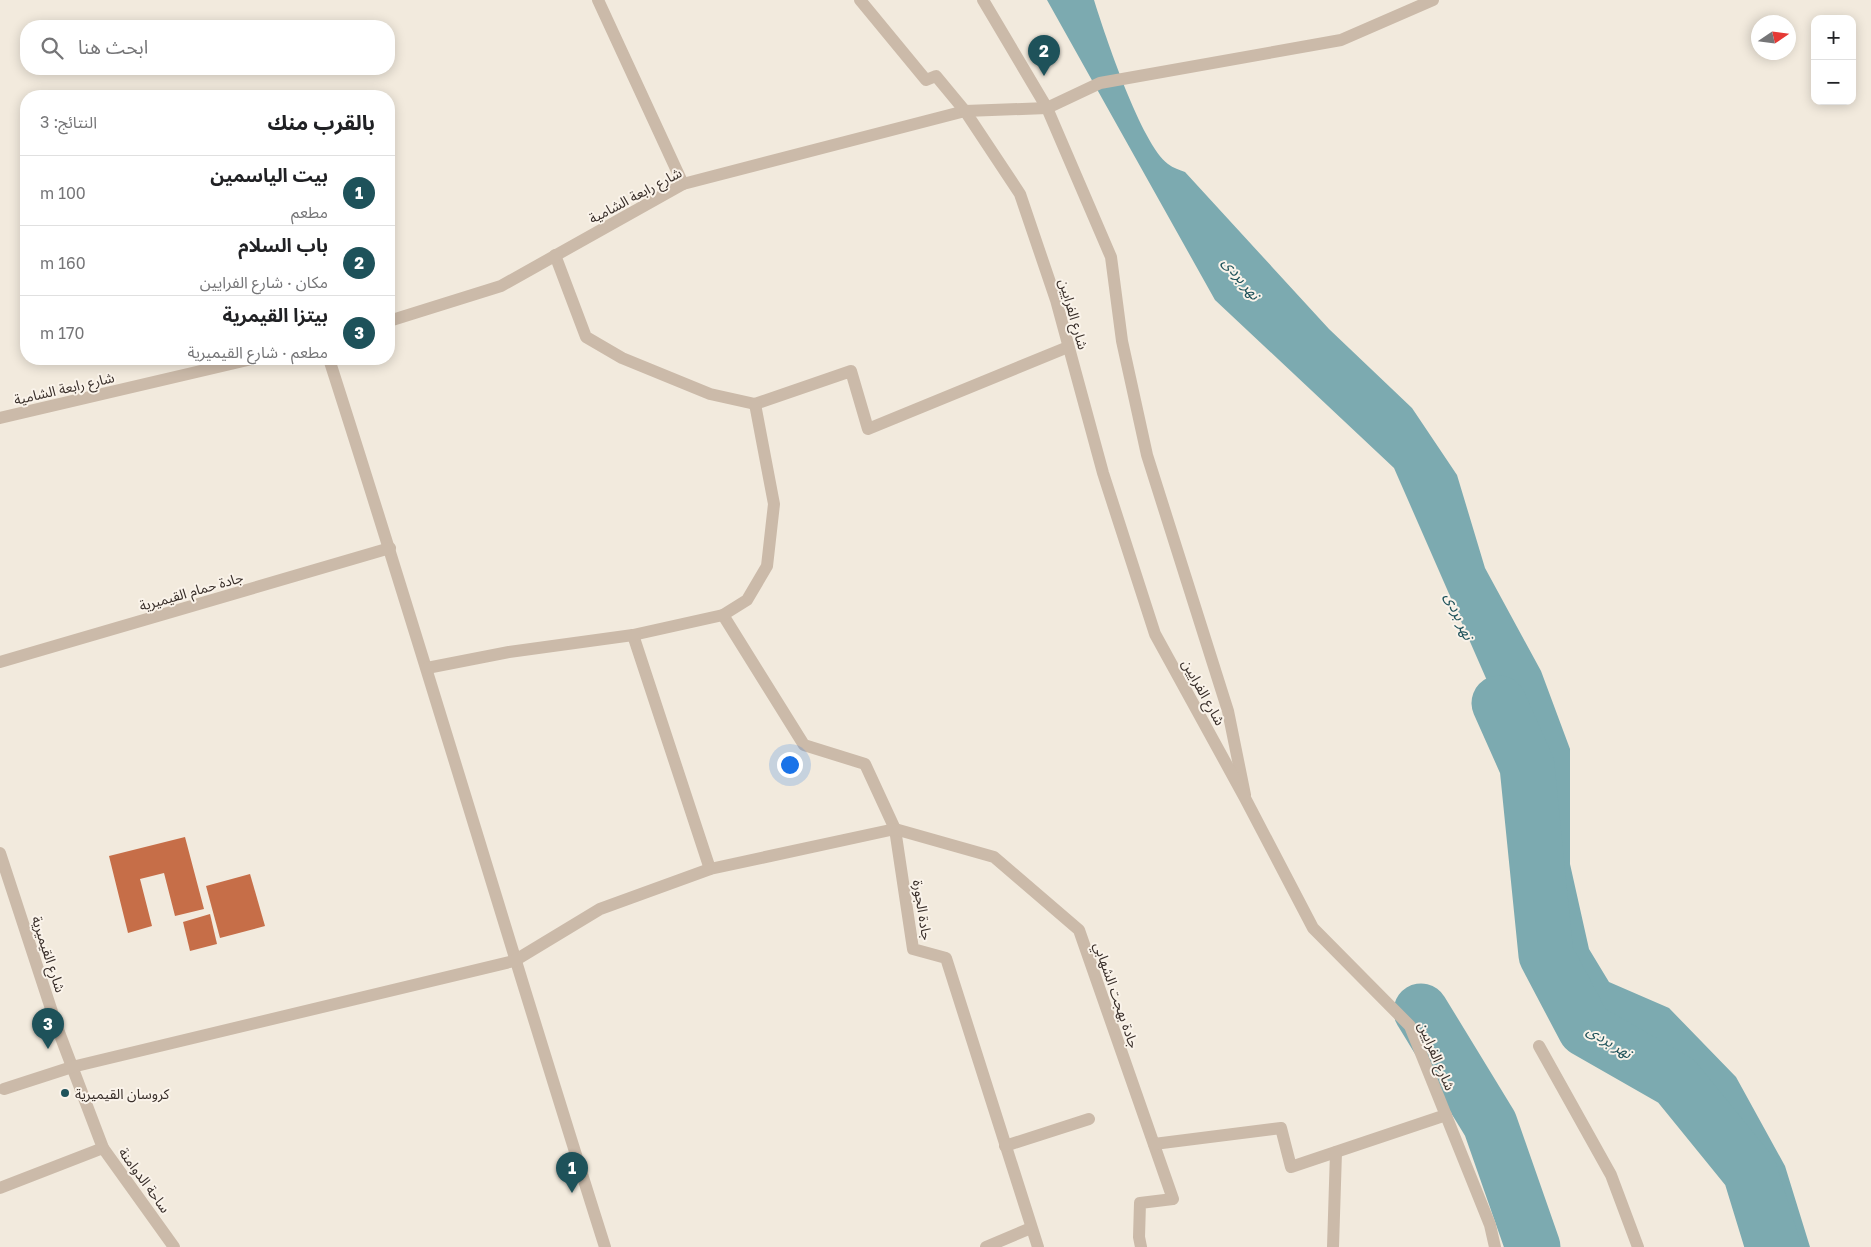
<!DOCTYPE html>
<html lang="ar">
<meta charset="utf-8">
<style>
:root{--surface:#fff;--page:#f2f2f2;--text:#202124;--muted:#757577;--line:#e0e0e0;--accent:#1e525a}
body{margin:0;font-family:"Golos Text","Noto Sans Arabic",sans-serif;background:var(--page);color:var(--text);direction:rtl}
.controls{position:absolute;right:15px;top:15px;display:grid;overflow:hidden;border-radius:10px;box-shadow:0 2px 12px #0003}
.controls button{width:45px;height:45px;display:grid;place-items:center;padding:0;border:0;border-bottom:1px solid var(--line);background:var(--surface);color:var(--text);font:25px sans-serif}
.compass{position:absolute;left:1751px;top:15px;width:45px;height:45px;border-radius:50%;background:var(--surface);box-shadow:0 2px 12px #0003;rotate:77deg}
.you{position:absolute;left:789px;top:764px;width:18px;height:18px;margin:-12px;border:4px solid #fff;border-radius:50%;background:#1a73e8;box-shadow:0 0 0 8px #1a73e833}
.badge{display:grid;place-items:center;width:32px;height:32px;border-radius:50%;background:var(--accent);color:#fff;font-size:16px;font-weight:700}
.pin{position:absolute;translate:-50% -41px;filter:drop-shadow(0 1px 2px #0008)}
.pin::after{content:'';position:absolute;top:26px;width:18px;height:15px;background:inherit;clip-path:polygon(0 0,100% 0,50% 100%)}
.list{margin:0;padding:0;list-style:none}
h2{display:flex;justify-content:space-between;align-items:center;height:65px;margin:0;padding:0 20px;font-size:21px}
h2 small{font-size:16px;font-weight:400;color:var(--muted)}
.list li{display:grid;grid-template-columns:32px 1fr auto;gap:15px;align-items:center;box-sizing:border-box;height:70px;padding:0 20px;border-top:1px solid var(--line)}
.list b{display:block;font-size:19px;white-space:nowrap}
.list p{margin:0;font-size:16px;white-space:nowrap;color:var(--muted)}
.list em{font-size:16px;font-style:normal;color:var(--muted)}
.icon{flex:none;width:28px;height:28px;fill:none;stroke:currentColor;stroke-width:2;stroke-linecap:round;stroke-linejoin:round}
.map{position:relative;flex:none;width:1871px;height:1247px;overflow:hidden;direction:ltr}
.search{position:absolute;background:var(--surface);box-shadow:0 2px 12px #0003;left:20px;top:20px;width:375px;height:55px;display:flex;align-items:center;gap:12px;box-sizing:border-box;padding:0 18px;border-radius:20px;color:var(--muted);font-size:19px}
.panel{position:absolute;background:var(--surface);box-shadow:0 2px 12px #0003;left:20px;top:90px;width:375px;height:275px;border-radius:20px;direction:rtl}
.map>svg:first-child{display:block}
</style>
<div class="map">
<svg width="1871" height="1247" viewBox="0 0 1871 1247">
<rect width="100%" height="100%" fill="#f2eadd"/>
<path fill="#7caab0" d="M1047,0H1094C1105,35 1141,144 1168,164C1173,168 1180,170 1185,172L1329,329L1412,408L1457,475L1485,568L1541,671L1570,749V864L1589,949L1609,982L1669,1008L1736,1077L1785,1166L1810,1247H1763L1721,1137L1676,1081L1585,1029L1555,993L1546,955L1527,772L1394,468L1215,300Z"/>
<g fill="none" stroke-linecap="round" stroke-linejoin="round">
<g stroke="#7caab0" stroke-width="55">
<polyline points="1499,703 1527,766 1546,955 1585,1029 1676,1081 1750,1172 1773,1247"/>
<polyline points="1421,1011 1490,1124 1533,1247"/>
</g>
</g>
<g fill="#c66e48">
<polygon points="185,837 204,909 175,916 164,873 140,879 152,926 128,933 109,856"/>
<polygon points="250,874 265,926 220,938 206,886"/>
<polygon points="210,914 217,944 190,951 183,922"/>
</g>
<g fill="none" stroke-linecap="round" stroke-linejoin="round">
<g stroke="#cbbaa9" stroke-width="12">
<polyline points="598,0 683,184"/>
<polyline points="983,0 1047,108 1111,257 1122,341 1147,455 1228,711 1245,795"/>
<polyline points="555,255 586,337 622,358 710,394 755,404 851,371 868,429 1068,347"/>
<polyline points="389,321 501,286 683,184 965,111 936,76 926,80 860,0"/>
<path d="M329,359C424,654 511,951 605,1247"/>
<polyline points="0,418 252,359"/>
<polyline points="723,615 804,745 865,764 895,829 913,949 946,958 1038,1247"/>
<polyline points="633,635 710,869"/>
<polyline points="0,662 390,548"/>
<polyline points="427,668 509,652 633,635 723,615 747,600 767,566 774,504 755,404"/>
<polyline points="0,853 57,1027 103,1148 174,1247"/>
<polyline points="4,1089 72,1067 514,961 600,909 710,869 895,829 994,857 1079,930 1173,1199 1140,1203 1139,1237 1141,1247"/>
<polyline points="1154,1144 1281,1128 1291,1167 1446,1115"/>
<polyline points="1005,1146 1089,1119"/>
<polyline points="0,1188 103,1148"/>
<polyline points="986,1247 1031,1228"/>
<polyline points="1333,1247 1336,1152"/>
</g>
<g stroke="#cbbaa9" stroke-width="12">
<polyline points="965,111 1020,194 1056,300 1103,473 1155,634 1245,798 1313,928 1410,1026 1490,1225 1495,1247"/>
<polyline points="965,111 1047,108 1100,83 1341,40 1433,0"/>
<polyline points="1539,1046 1611,1175 1638,1247"/>
</g>
</g>
<circle fill="#1e525a" stroke="#faf3ea" stroke-width="2" cx="65" cy="1093" r="5"/>
<g text-anchor="middle" dominant-baseline="central" stroke-width="4" stroke-linejoin="round" paint-order="stroke">
<g font-size="14" fill="#382e29" stroke="#faf3ea">
<text transform="translate(635 195) rotate(-28)">شارع رابعة الشامية</text>
<text transform="translate(1074 314) rotate(74)">شارع الفرايين</text>
<text transform="translate(64 388) rotate(-13)">شارع رابعة الشامية</text>
<text transform="translate(191 591) rotate(-16)">جادة حمام القيميرية</text>
<text transform="translate(1204 692) rotate(61)">شارع الفرايين</text>
<text transform="translate(923 910) rotate(81)">جادة الجورة</text>
<text transform="translate(49 954) rotate(72)">شارع القيميرية</text>
<text transform="translate(1117 995) rotate(71)">جادة بهجت الشهابي</text>
<text transform="translate(1437 1056) rotate(67)">شارع الفرايين</text>
<text transform="translate(145 1180) rotate(54)">ساحة الدوامنة</text>
</g>
<g font-size="14" fill="#382e29" stroke="#faf3ea" text-anchor="start">
<text x="75" y="1093">كروسان القيميرية</text>
</g>
<g font-size="15" font-style="italic" fill="#1e525a" stroke="#faf3ea">
<text transform="translate(1242 278) rotate(51)">نهر بردى</text>
<text transform="translate(1460 616) rotate(66)">نهر بردى</text>
<text transform="translate(1610 1041) rotate(32)">نهر بردى</text>
</g>
</g>
</svg>
<div class="controls">
<button>+</button>
<button>−</button>
</div>
<svg class="compass" viewBox="-18 -18 36 36"><path d="M0-13l5 13h-10z" fill="#e53935"/><path d="M0 13l5-13h-10z" fill="#757577"/></svg>
<div class="you"></div>
<div class="pin badge" style="left:572px;top:1193px">1</div>
<div class="pin badge" style="left:1044px;top:76px">2</div>
<div class="pin badge" style="left:48px;top:1049px">3</div>
<div class="search"><svg class="icon" aria-label="search" viewBox="0 0 24 24"><circle cx="10" cy="10" r="6"/><path d="M15 15l6 6"/></svg>ابحث هنا</div>
<section class="panel">
<h2>بالقرب منك<small>النتائج: 3</small></h2>
<ul class="list">
<li><span class="badge">1</span><div><b>بيت الياسمين</b><p>مطعم</p></div><em>100 m</em></li>
<li><span class="badge">2</span><div><b>باب السلام</b><p>مكان · شارع الفرايين</p></div><em>160 m</em></li>
<li><span class="badge">3</span><div><b>بيتزا القيمرية</b><p>مطعم · شارع القيميرية</p></div><em>170 m</em></li>
</ul>
</section>
</div>
